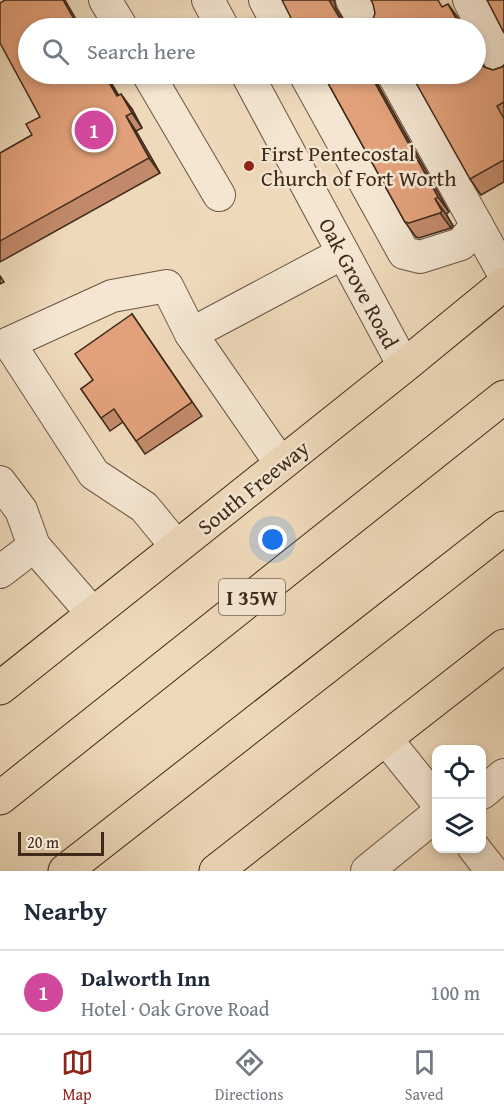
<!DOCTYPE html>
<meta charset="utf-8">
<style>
:root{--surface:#fff;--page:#f2f2f3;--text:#1f2937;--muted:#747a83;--line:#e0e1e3;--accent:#8f2418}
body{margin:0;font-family:"Gentium Book Plus",serif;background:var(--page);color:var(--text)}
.controls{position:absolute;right:18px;bottom:18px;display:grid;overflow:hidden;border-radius:12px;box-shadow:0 3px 9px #0003}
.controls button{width:54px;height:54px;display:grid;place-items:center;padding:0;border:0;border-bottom:2px solid var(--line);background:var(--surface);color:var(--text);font:30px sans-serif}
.scale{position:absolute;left:18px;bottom:15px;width:86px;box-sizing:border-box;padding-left:6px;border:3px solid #3e291a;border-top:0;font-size:16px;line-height:21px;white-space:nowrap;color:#3e291a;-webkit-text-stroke:4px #f4e6d2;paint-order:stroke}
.you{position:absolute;left:273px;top:540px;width:21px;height:21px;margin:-15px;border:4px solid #fff;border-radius:50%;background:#1a73e8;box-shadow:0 0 0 9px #1a73e833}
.badge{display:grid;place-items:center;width:39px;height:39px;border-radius:50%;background:var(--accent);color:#fff;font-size:20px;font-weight:700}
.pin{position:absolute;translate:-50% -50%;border:3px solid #fff;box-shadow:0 2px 6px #0006}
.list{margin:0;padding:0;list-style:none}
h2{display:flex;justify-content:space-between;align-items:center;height:78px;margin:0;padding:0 24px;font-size:26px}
h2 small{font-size:20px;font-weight:400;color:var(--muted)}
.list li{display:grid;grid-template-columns:39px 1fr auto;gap:18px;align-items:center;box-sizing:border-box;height:84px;padding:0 24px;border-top:2px solid var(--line)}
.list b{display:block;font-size:22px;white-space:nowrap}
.list p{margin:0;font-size:20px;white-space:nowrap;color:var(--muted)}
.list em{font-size:20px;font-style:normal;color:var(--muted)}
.icon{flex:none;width:33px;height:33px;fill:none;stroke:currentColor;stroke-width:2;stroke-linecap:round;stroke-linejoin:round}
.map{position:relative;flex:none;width:504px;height:871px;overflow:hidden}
.search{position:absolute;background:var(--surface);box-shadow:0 3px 9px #0003;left:18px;right:18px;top:18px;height:66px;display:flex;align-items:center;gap:15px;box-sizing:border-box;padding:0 21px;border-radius:33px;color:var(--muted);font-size:22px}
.sheet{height:162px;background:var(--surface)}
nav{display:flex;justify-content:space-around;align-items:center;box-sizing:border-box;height:84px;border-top:2px solid var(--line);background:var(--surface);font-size:16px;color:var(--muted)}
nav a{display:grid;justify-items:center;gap:3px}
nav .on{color:var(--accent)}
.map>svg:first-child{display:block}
</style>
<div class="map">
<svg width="504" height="871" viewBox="0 0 504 871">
<rect width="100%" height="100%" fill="#eed9ba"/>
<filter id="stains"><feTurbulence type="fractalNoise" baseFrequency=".00333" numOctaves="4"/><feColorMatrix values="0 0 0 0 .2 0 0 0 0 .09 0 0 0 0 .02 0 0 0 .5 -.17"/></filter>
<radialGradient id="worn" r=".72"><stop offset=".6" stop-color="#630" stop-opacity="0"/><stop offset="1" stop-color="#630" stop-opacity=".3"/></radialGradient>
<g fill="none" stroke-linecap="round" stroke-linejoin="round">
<defs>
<g id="minor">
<polyline points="105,0 122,28"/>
<polyline points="208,0 223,28"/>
<polyline points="265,0 280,28"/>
<polyline points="352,0 368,28"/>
<polyline points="469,0 504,67"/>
<polyline points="148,74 219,195"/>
<polyline points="247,74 404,366"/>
<polyline points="305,74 404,253 420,257 461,244 477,225"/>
<polyline points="393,74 504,274"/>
<polyline points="281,464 191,334 343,253"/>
<polyline points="0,482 21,510 34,546 93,614"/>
<polyline points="177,547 144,507 94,474 9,343 112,296 167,286 191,334"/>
<polyline points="0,572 34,546"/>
<polyline points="386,739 436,801"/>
<polyline points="482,793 504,775"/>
<polyline points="474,848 492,871"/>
<polyline points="367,871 436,815"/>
</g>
<g id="major">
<polyline points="0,688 404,366 504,284"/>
<polyline points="216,871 504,646"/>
</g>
<g id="highway">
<polyline points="0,798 504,397"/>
<polyline points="65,871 504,528"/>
</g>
</defs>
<use href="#minor" stroke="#6a5542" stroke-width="34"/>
<use href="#major" stroke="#3e291a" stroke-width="35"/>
<use href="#highway" stroke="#3e291a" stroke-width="35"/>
<use href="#minor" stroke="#f4e6d2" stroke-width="32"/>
<use href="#major" stroke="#eed9ba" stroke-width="33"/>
<use href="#highway" stroke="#eed9ba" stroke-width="33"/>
</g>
<g fill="#c28a6a" stroke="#3e291a" stroke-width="1.5">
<polygon points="476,51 484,67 493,70 502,67 504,65 504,182 481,195 470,179 476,74"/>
<polygon points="323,74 375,74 377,83 449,212 446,214 453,226 451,228 419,238 416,237 405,222"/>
<polygon points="119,96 132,109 142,128 136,131 160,173 0,262 0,153 32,135"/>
<polygon points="0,276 4,282 0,284"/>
<polygon points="132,314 202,416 145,454 123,422 110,431 81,389 93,380"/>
</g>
<g fill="#9e7156" stroke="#3e291a" stroke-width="1.5">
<polygon points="63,0 65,0 81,28 79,28"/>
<polygon points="329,0 334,0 336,8 348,28 342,22"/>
<polygon points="448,4 459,19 464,28 461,28"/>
<polygon points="476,51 488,75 476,57"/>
<polygon points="104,74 106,74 128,111 117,96"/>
<polygon points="370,74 375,74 377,83 449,212 438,197"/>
<polygon points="121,94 132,109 142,128 132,113"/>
<polygon points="126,116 136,131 160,173 149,158"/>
<polygon points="435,199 446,214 453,226 451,228 440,213"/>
</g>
<g fill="#e2a17b" stroke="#3e291a" stroke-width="1.5">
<polygon points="5,0 63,0 79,28 28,28 28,74 104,74 117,96 121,94 132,113 126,116 149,158 0,241 0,153 32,135 26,124 40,117 0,43 0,3"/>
<polygon points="282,0 329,0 342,22 348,28 350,28 296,28"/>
<polygon points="371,0 438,0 442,7 448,4 461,28 365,28 367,28 372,22 375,13 373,4"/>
<polygon points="487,0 504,0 504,33"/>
<polygon points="476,57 477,60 484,67 493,70 502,67 504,65 504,102 497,106 504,119 504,160 470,179 411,74 476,74"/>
<polygon points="323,74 370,74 438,197 435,199 442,211 440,213 409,223 405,222"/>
<polygon points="132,314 192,402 136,441 114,409 101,418 81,389 93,380 75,354"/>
</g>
<circle fill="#8f2418" stroke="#f4e6d2" stroke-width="2" cx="249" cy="166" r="6"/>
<g text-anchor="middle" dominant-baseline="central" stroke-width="5" stroke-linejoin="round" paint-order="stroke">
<rect fill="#f4e6d2" stroke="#756251" stroke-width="1.5" x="219" y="579" width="66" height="36" rx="4.5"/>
<g font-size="21" font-weight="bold" fill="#3e291a">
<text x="252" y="597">I 35W</text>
</g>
<g font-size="22" fill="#3e291a" stroke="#f4e6d2" text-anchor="start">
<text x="261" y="153">First Pentecostal<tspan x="261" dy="25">Church of Fort Worth</tspan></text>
</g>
<g font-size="22" fill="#3e291a" stroke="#f4e6d2">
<text transform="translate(359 283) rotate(62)">Oak Grove Road</text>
<text transform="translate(253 487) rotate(-39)">South Freeway</text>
</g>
</g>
<rect width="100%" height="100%" filter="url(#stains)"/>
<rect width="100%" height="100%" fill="url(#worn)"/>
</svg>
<div class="controls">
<button><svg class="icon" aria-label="locate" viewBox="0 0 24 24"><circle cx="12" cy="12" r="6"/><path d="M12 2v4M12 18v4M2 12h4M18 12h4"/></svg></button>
<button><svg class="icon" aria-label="layers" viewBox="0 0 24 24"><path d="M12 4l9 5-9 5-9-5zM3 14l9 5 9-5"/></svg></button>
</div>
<div class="scale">20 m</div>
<div class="you"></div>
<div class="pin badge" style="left:94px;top:130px;background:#d1479c">1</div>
<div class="search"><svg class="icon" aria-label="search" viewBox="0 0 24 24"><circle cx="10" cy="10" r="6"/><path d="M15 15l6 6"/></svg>Search here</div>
</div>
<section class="sheet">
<h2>Nearby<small></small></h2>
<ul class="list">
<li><span class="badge" style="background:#d1479c">1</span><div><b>Dalworth Inn</b><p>Hotel · Oak Grove Road</p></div><em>100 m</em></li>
</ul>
</section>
<nav>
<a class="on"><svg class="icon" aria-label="map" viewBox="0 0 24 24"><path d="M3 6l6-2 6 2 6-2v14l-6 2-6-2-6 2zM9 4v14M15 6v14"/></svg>Map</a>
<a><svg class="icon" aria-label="directions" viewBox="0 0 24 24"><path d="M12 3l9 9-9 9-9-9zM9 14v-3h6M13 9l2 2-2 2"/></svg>Directions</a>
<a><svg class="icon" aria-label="saved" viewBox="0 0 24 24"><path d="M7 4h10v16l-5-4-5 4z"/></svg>Saved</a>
</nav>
